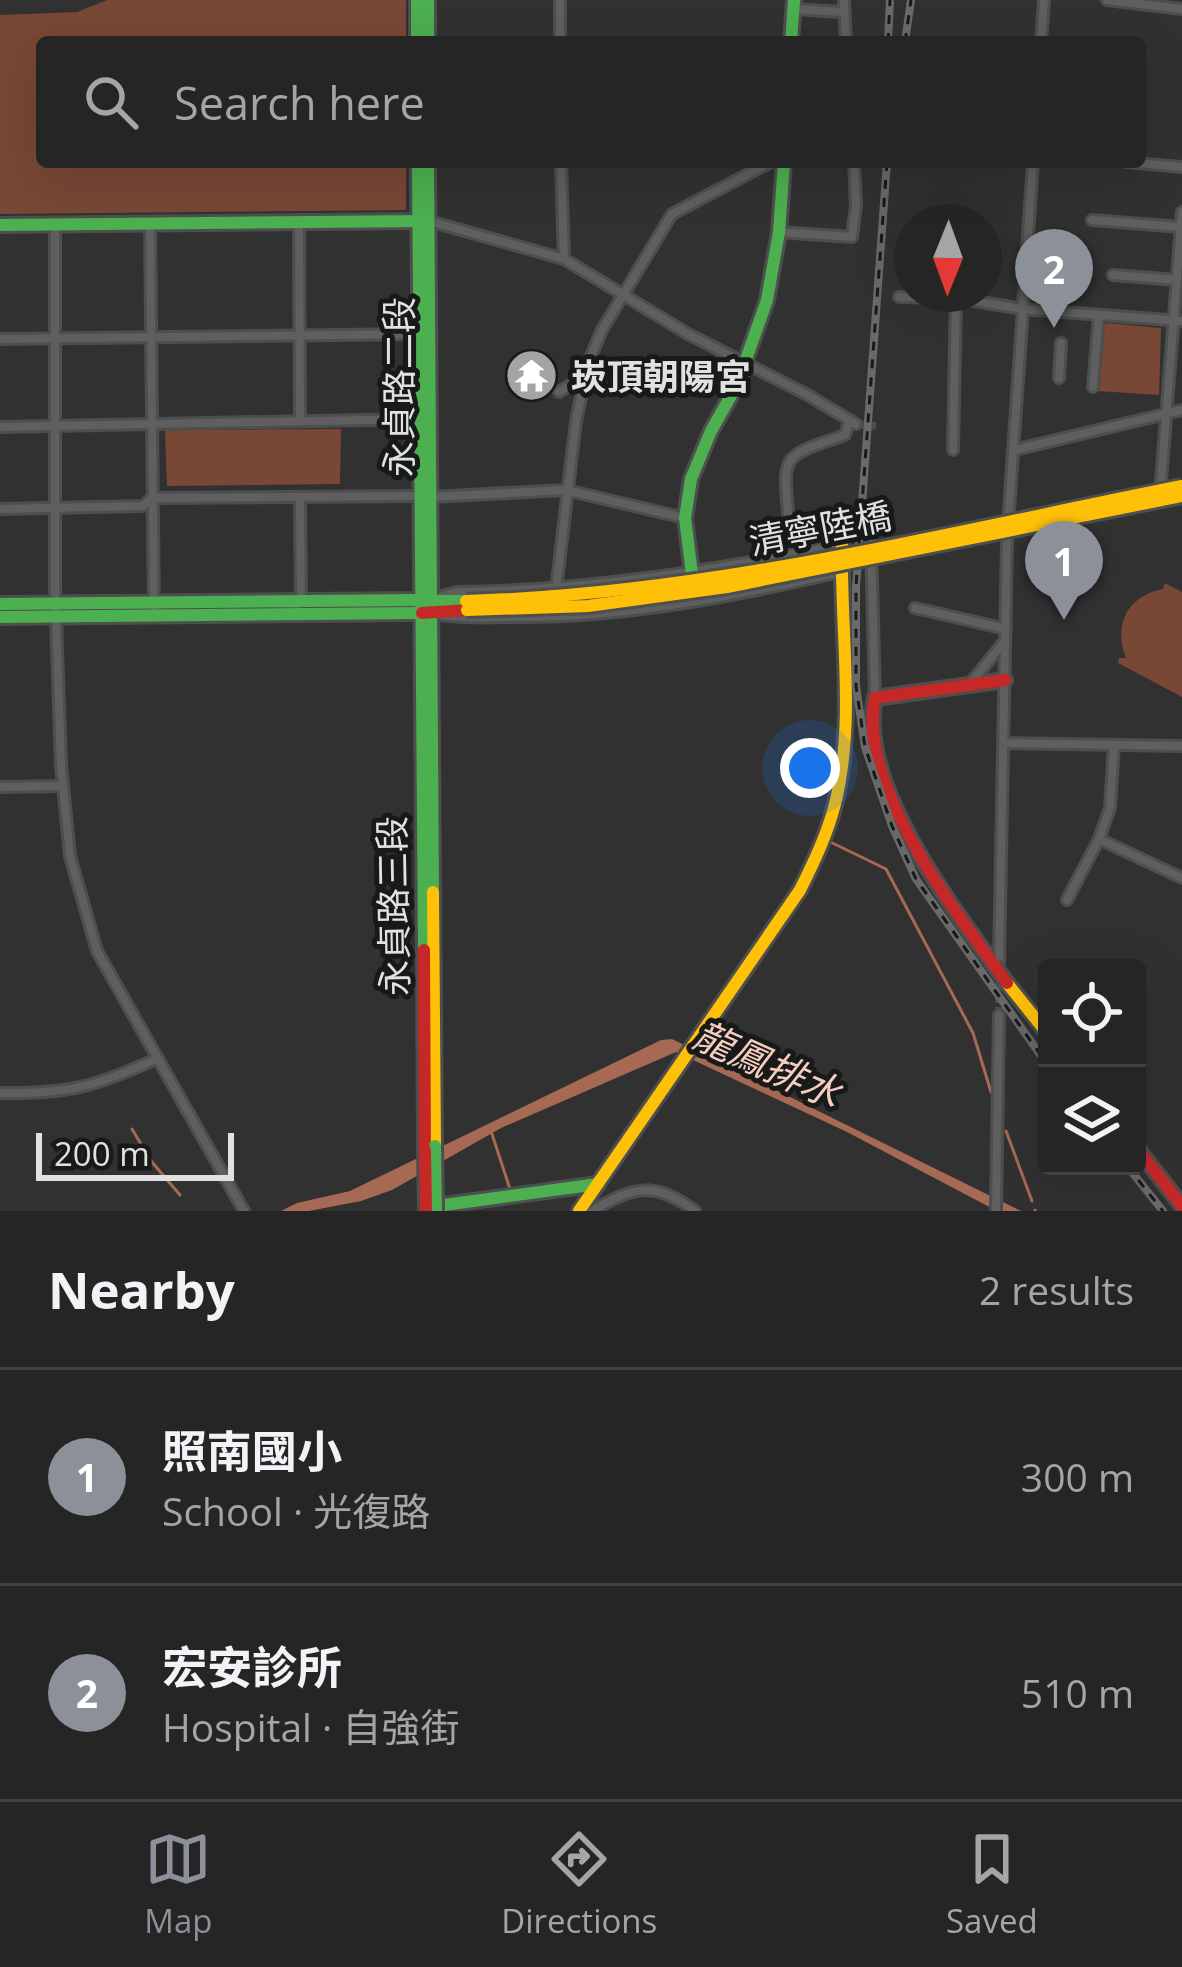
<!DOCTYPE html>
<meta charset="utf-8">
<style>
:root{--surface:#252525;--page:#313132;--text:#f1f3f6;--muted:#a3a5a7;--line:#424242;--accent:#8c9099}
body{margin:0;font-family:"Open Sans","Noto Sans TC",sans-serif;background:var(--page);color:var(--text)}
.controls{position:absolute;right:36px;bottom:36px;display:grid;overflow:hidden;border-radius:12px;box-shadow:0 12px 48px #0002}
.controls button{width:108px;height:108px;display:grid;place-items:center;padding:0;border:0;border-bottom:3px solid var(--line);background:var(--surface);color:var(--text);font:60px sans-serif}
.compass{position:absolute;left:894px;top:204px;width:108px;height:108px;border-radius:50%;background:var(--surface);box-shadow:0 12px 48px #0002;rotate:181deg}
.scale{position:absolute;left:36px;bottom:30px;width:198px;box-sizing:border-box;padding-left:12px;border:6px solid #e0e2e1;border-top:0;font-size:33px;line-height:42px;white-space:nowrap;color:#e0e2e1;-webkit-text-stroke:9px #181a19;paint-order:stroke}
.you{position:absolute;left:810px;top:768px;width:42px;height:42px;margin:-30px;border:9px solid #fff;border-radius:50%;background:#1a73e8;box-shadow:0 0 0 18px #1a73e833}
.badge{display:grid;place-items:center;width:78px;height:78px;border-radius:50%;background:var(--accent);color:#fff;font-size:39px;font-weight:700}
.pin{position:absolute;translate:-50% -99px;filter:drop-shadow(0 3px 6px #0008)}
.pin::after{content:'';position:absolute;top:63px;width:42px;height:36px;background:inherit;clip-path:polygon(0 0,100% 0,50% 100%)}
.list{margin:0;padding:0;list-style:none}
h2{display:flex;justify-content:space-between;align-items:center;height:156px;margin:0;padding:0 48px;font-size:51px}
h2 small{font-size:39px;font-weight:400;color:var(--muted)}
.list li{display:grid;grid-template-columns:78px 1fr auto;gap:36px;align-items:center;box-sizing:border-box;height:216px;padding:0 48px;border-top:3px solid var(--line)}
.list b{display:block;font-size:45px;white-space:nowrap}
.list p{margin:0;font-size:39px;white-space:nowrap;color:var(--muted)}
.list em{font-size:39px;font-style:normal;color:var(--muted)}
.icon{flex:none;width:66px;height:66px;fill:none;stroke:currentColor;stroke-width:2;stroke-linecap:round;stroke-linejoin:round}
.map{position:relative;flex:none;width:1182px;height:1211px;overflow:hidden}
.search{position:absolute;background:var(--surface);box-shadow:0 12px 48px #0002;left:36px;right:36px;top:36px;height:132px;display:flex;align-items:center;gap:30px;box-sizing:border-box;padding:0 42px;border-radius:12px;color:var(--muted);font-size:45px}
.sheet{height:588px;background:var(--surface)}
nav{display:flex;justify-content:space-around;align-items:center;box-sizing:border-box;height:168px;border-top:3px solid var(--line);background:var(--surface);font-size:33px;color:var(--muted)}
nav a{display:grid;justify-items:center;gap:6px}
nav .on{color:var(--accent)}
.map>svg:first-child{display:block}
</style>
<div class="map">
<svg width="1182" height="1211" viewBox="0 0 1182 1211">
<rect width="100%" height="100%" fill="#313131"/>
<g fill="#784735">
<polygon points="107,0 406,0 406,42 42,42 42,162 406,162 406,210 0,214 0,15 77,12"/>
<polygon points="1107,323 1161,328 1159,395 1098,391 1101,328"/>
<polygon points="341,429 340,484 167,486 165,430"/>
<path d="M1165,583L1182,592V697L1118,663L1119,658H1126C1113,625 1127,596 1163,589Z"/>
</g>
<polygon fill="#a56954" points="672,1039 1021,1211 997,1211 847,1132 676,1052 501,1128 392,1190 361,1201 309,1211 281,1211 297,1203 350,1191 661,1040"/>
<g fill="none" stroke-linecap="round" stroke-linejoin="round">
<g stroke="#a56954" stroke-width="3">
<polyline points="818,836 886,869 973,1033 991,1092"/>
<polyline points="132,1129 151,1161 180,1195"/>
<polyline points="1006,1131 1032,1201"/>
<polyline points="492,1134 511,1192"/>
<polyline points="1035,1210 1035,1211"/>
</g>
<g stroke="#4b4c4b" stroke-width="8" stroke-dasharray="8 4" stroke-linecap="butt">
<polyline points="856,424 876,426"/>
<polyline points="999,1015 999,975"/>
</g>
<defs>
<g id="street">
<polyline points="560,0 560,42"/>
<polyline points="844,0 846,42"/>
<polyline points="1107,0 1182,9"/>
<polyline points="793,9 842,12"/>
<polyline points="1041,42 1044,0"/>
<polyline points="561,162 564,259"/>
<polyline points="1127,162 1182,167"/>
<polyline points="1092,220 1181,227"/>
<polyline points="429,221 564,259 688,334 806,394 856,424"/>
<polyline points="150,223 154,614"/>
<polyline points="299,223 300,421"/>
<polyline points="55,224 55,589 61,765 70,856 97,951 244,1211"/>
<polyline points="779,232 852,237 856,205 854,162"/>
<polyline points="1113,275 1177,280"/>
<polyline points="899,297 956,298 1023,309 1182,321"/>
<polyline points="0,339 419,334"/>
<polyline points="1059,378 1061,343"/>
<polyline points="1093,387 1099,315"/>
<polyline points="559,392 583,377"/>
<polyline points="0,427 418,419"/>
<polyline points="953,450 956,295"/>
<polyline points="1014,450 1182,410"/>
<polyline points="1161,482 1182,212"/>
<polyline points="430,497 566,490 685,518"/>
<polyline points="0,509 143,506 152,498 419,496"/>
<path d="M789,524C783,454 778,458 845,435L849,422"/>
<polyline points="871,542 875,698"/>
<polyline points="556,590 576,421 588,363 602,330 672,214 771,162"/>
<path d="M440,597L456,592C588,591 713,570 842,545"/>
<polyline points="915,608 1006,629"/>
<polyline points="285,613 301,602 300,497"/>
<path d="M442,615C467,619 491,617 516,617C625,618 735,596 840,572"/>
<polyline points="969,685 1005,641"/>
<polyline points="1004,743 1182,746"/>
<polyline points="0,787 62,786"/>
<polyline points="1099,839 1182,878"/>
<polyline points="1067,900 1099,839 1110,808 1114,745"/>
<polyline points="999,962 1007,540 1033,162"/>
<path d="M0,1093C67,1094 96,1087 156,1059"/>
<path d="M592,1211C633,1187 654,1180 695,1211"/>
<polyline points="996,1211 999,1015"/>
</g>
<g id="fast">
<polyline points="417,0 417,42"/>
<polyline points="428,0 428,42"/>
<polyline points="791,42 794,0"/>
<polyline points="418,162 424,950"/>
<polyline points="428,162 433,892"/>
<polyline points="0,225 424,221"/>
<polyline points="692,574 685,518 691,479 711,431 737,385 767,300 779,232 784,162"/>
<polyline points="427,601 466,601"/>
<polyline points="0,604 418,600"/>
<polyline points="0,617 419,613"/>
<polyline points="444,1205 598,1184"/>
</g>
<g id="slow">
<polyline points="433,892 435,1146"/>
<polyline points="1007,983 1047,1033"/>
<path d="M579,1211L800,890C814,862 827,835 835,804C856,721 840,630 842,545"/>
</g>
<g id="jam">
<polyline points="422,613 467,610"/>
<polyline points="424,950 425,1150"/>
<path d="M994,965C948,901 857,781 875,698L1005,680"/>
<polyline points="1137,1148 1182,1206"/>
</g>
</defs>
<use href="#street" stroke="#4d4e4e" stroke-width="14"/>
<use href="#fast" stroke="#4d4e4e" stroke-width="18"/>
<use href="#slow" stroke="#4d4e4e" stroke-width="18"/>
<use href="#jam" stroke="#4d4e4e" stroke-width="18"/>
<use href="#street" stroke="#5e5f5e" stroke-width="8"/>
<use href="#fast" stroke="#4caf50" stroke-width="12"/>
<use href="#slow" stroke="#ffc107" stroke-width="12"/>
<use href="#jam" stroke="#c62828" stroke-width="12"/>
<defs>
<g id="rail">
<polyline points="888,42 890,0"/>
<polyline points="905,42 911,0"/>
<polyline points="887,162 856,586 856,686 865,747 892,826 916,879 1047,1064"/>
<polyline points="1127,1166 1163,1211"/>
</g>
</defs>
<use href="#rail" stroke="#696969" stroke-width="8"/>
<use href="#rail" stroke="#181a19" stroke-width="3" stroke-dasharray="9" stroke-linecap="butt"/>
<defs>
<polyline id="fast-bridge" points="435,1146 436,1211"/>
<g id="slow-bridge">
<path d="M466,601C708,594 945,533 1182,486"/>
<polyline points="467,610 588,606 727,587 1182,496"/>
</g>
<g id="jam-bridge">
<polyline points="994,965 1007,983"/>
<polyline points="425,1150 426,1211"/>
</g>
</defs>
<use href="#fast-bridge" stroke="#4d4e4e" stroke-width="18" stroke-linecap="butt"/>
<use href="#slow-bridge" stroke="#4d4e4e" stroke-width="18" stroke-linecap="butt"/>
<use href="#jam-bridge" stroke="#4d4e4e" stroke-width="18" stroke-linecap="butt"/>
<use href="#fast-bridge" stroke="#4caf50" stroke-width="12"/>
<use href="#slow-bridge" stroke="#ffc107" stroke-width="12"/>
<use href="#jam-bridge" stroke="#c62828" stroke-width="12"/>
</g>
<defs>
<symbol id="temple-disc" viewBox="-11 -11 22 22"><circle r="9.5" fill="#a3a4a3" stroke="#181a19"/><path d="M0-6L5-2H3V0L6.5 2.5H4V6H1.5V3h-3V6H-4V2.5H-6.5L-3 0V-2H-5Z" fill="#fff"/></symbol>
</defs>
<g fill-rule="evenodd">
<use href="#temple-disc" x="502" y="346" width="59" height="59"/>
</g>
<g text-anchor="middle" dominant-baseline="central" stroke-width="10" stroke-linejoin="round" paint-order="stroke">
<g font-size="36" font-weight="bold" fill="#e0e2e1" stroke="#181a19" text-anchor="start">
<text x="571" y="376">崁頂朝陽宮</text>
</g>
<g font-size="36" fill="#e0e2e1" stroke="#181a19">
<text transform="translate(398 387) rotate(-90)">永貞路二段</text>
<text transform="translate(820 528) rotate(-11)">清寧陸橋</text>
<text transform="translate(393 906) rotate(-91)">永貞路三段</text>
</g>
<g font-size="39" font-style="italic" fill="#f4cdbf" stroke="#181a19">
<text transform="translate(768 1063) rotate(24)">龍鳳排水</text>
</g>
</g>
</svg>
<div class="controls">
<button><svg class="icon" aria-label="locate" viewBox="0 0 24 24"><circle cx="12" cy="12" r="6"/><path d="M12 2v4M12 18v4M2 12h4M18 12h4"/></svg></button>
<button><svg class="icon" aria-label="layers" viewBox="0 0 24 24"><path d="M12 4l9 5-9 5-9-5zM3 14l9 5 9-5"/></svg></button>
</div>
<svg class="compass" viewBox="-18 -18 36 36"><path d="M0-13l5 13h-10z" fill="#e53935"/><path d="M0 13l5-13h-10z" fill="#a3a5a7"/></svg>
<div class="scale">200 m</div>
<div class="you"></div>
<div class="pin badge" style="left:1064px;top:620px">1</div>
<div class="pin badge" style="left:1054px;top:328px">2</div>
<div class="search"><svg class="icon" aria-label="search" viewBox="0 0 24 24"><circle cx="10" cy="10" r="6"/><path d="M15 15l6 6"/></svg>Search here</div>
</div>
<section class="sheet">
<h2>Nearby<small>2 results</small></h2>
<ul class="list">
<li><span class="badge">1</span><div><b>照南國小</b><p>School · 光復路</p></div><em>300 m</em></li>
<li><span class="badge">2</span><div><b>宏安診所</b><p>Hospital · 自強街</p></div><em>510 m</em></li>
</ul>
</section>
<nav>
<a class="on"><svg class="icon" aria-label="map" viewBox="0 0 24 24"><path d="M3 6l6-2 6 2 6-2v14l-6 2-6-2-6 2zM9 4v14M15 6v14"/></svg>Map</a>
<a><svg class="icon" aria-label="directions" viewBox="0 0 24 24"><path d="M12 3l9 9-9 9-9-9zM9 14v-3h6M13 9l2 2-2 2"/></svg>Directions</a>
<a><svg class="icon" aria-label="saved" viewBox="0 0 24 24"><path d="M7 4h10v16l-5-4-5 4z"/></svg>Saved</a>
</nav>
